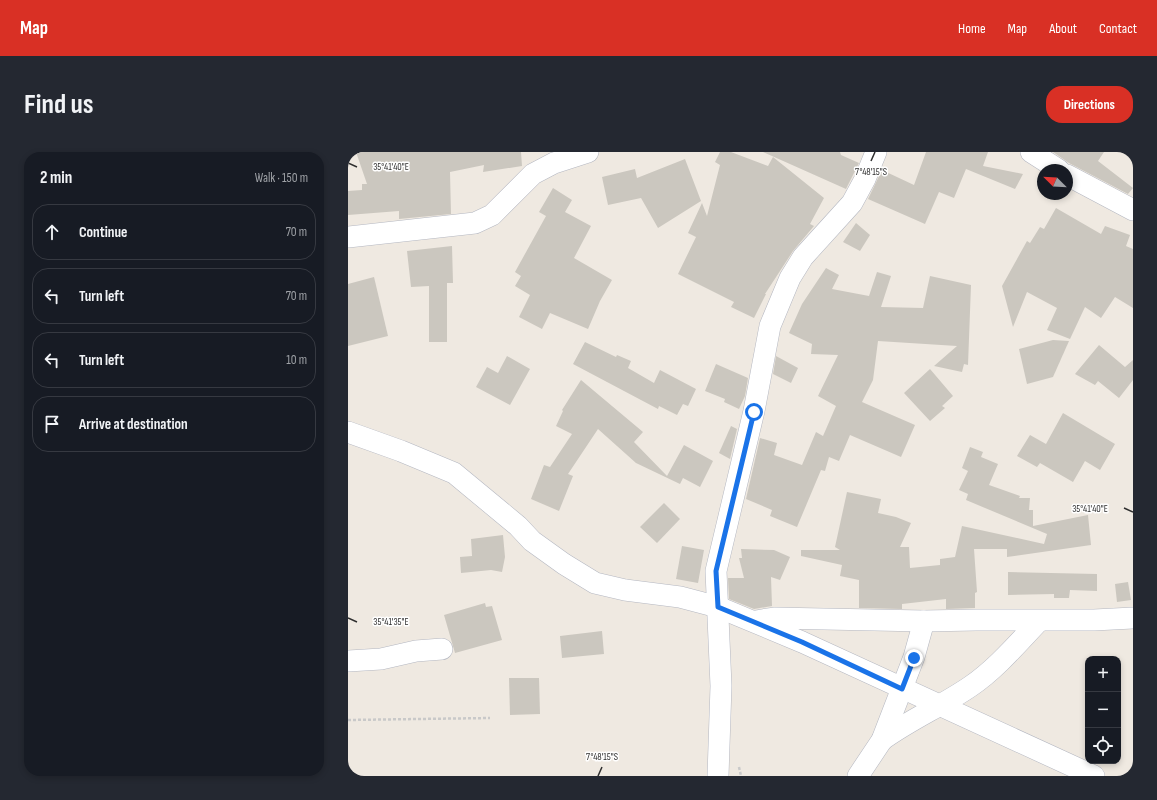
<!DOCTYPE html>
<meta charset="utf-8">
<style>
:root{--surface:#171b24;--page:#242831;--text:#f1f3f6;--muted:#9ea1a6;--line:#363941;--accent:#d93025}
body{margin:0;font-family:"Sofia Sans Condensed",sans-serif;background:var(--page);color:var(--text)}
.controls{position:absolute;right:12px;bottom:12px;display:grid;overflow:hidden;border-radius:8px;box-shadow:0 2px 6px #0003}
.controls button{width:36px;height:36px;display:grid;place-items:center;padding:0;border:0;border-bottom:1px solid var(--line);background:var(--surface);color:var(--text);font:20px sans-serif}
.compass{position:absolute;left:689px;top:12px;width:36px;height:36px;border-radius:50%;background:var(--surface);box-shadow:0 2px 6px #0003;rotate:294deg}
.stop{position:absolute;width:12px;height:12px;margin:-9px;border:3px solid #1a73e8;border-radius:50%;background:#fff}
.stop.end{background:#1a73e8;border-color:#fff;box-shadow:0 1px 4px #0008}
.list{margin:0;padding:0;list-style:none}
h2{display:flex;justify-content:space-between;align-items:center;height:52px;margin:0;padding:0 16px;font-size:17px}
h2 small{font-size:13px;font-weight:400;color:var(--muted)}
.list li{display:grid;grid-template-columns:26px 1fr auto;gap:12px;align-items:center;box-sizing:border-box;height:56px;margin:0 8px 8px;padding:0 8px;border:1px solid var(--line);border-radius:16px}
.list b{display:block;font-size:15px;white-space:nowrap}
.list em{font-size:13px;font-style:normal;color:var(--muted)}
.icon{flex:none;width:22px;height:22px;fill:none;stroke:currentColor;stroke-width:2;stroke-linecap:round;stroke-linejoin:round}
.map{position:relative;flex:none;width:785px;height:624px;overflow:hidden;border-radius:16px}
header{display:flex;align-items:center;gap:24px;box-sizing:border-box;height:56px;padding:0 20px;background:var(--accent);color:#fff}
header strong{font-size:19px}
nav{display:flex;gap:22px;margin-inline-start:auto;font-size:14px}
.intro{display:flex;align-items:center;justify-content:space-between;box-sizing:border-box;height:96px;padding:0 24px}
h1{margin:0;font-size:28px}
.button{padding:10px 18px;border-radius:16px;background:var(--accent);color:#fff;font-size:14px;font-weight:700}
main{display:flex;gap:24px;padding:0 24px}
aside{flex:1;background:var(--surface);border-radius:16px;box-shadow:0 2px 6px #0003}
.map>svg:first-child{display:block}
</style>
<header>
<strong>Map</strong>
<nav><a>Home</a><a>Map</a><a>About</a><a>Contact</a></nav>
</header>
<div class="intro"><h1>Find us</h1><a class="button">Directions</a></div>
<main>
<aside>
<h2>2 min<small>Walk · 150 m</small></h2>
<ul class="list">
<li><svg class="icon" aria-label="ahead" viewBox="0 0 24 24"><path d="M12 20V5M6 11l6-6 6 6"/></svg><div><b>Continue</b></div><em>70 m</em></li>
<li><svg class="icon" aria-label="left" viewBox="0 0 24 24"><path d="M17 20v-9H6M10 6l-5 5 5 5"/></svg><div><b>Turn left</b></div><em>70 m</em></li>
<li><svg class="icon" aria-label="left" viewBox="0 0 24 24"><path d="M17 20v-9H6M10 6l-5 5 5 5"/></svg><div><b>Turn left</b></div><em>10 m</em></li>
<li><svg class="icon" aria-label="arrive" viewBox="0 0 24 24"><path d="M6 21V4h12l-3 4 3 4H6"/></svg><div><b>Arrive at destination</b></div></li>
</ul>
</aside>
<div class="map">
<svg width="785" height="624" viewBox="0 0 785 624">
<rect width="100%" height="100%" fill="#efe9e1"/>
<g fill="#cbc7bf">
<polygon points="8,0 173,0 174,14 135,20 136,13 102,20 103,62 51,67 51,59 0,63 0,39 14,38 14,32 19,32"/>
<polygon points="372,0 383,0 420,14 425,5 476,46 462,72 466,74 445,99 417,142 418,142 406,166 383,155 386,150 330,122 348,85 340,81 354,51 359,64 372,13 367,10"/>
<polygon points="415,0 492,0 493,3 511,11 498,37"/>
<polygon points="578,0 640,0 635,14 675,22 667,37 618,17 606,46 591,40 577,72 520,47 534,18 566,33"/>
<polygon points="705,0 756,0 750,9 785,36 780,42 721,11"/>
<polygon points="337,7 353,49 310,76 293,46 260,53 254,25 287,17 289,26"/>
<polygon points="205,36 224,48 217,60 243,74 226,106 264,128 252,149 240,177 202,161 194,177 171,165 182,143 167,134 173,124 167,120 198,64 191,60"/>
<polygon points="708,56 753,82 757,74 782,83 778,94 785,97 785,156 767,145 753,166 737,155 722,187 699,178 709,156 679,140 665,175 654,134 679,89 682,91 692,75 696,77"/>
<polygon points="508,71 522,83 512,99 495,90"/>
<polygon points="104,94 105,131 99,131 99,190 81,190 81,134 63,135 59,99"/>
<polygon points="478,116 491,123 484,137 521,144 529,120 543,124 533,155 575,156 582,124 623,133 620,213 616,212 614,220 586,214 609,194 530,189 525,228 514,250 567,273 553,305 502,283 491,309 481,305 477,319 473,318 449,375 422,364 424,358 398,347 412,286 429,291 426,303 454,313 468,280 475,284 488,254 470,244 490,203 463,202 464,192 441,181 454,152"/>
<polygon points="26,125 40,184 0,194 0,132"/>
<polygon points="705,188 721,189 705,225 679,232 671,197"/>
<polygon points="237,190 268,205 269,203 283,209 280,216 306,231 312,218 348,237 340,254 335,252 329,263 311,254 310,257 225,212"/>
<polygon points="751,193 777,215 785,208 785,228 771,246 750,229 747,233 727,222"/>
<polygon points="159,204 182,217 162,253 128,235 139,215 150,221"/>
<polygon points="428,204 450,216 443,231 425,222"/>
<polygon points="368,212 400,226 397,244 391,257 376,250 377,247 357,239"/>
<polygon points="582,217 605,244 594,254 597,256 582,269 556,241"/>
<polygon points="233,228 295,280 286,290 319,324 336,293 365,309 352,335 335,326 332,332 288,311 250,277 220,322 225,324 211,359 183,347 196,313 202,315 224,282 208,274 215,259 214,258"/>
<polygon points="715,261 767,292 752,318 737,309 725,330 692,311 689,315 669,304 682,283 698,292"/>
<polygon points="383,274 389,277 382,307 371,301"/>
<polygon points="622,295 635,300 633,305 650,312 641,333 672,344 671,346 682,346 681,358 685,358 685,374 740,363 743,393 659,405 659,397 626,397 629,440 627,441 627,456 598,457 598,447 554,452 554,457 511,456 511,428 492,424 494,413 453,404 453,398 492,398 487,395 499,340 533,347 530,361 548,365 563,371 552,395 561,395 562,416 592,413 592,407 607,405 614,374 696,392 699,382 618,348 620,342 611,338 620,319 614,316"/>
<polygon points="316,351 332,367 309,391 292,375"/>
<polygon points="155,383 157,405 154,420 143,418 113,421 112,405 124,404 123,387"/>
<polygon points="334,394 356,398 350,431 328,427"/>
<polygon points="393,397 426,398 442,405 432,428 423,425 424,454 406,457 381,447 380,426 396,426 391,406 394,406"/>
<polygon points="660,420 749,422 749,439 722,438 721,446 706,446 706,442 660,443"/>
<polygon points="780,430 783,448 769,450 767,432"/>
<polygon points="137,451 138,455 144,454 154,488 107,501 96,463"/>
<polygon points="254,479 256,502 214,506 212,484"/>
<polygon points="161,526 191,526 192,562 162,563"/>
</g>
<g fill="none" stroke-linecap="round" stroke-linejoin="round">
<defs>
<g id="street">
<polyline points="683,0 711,18"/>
<polyline points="719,23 785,58"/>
<polyline points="0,85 127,71 144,63 185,22 206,11 240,0"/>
<polyline points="0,280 53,299 106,321 170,374 184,389 216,412 247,431 277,438 332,445 370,455 454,490 746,624"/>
<polyline points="408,469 426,466 576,469 628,468 746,468 785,466"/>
<polyline points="0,509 33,507 68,499 94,497"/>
<path d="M534,588C563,567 594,554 623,534C648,517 670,491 691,469"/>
<polyline points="370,624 373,534 368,419 406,259 422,174 442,126 455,105 504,51 517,27 528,0"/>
<polyline points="510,624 534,588 566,505 576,469"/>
</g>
</defs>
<use href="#street" stroke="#b4b7c1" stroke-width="22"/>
<g stroke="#c9c9c9" stroke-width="2.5" stroke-dasharray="3 2" stroke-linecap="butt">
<polyline points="0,568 142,566"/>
<polyline points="391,615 393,624"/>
</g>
<use href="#street" stroke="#fff" stroke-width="21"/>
</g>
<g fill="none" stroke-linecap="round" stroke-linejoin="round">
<polyline stroke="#1a73e8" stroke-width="5" points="406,260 368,419 370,455 454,490 554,537 566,506"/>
</g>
<path fill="none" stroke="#2e2e2e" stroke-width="1.5" d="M523,9L527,0M0,11L9,15M776,356L785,360M0,466L9,470M250,624L254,615"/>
<g font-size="10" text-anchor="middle" fill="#2e2e2e" stroke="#fff" stroke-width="3" stroke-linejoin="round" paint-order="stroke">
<text x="43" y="18">35°41'40"E</text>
<text x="523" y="23">7°48'15"S</text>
<text x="742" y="360">35°41'40"E</text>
<text x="43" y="473">35°41'35"E</text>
<text x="254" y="608">7°48'15"S</text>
</g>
</svg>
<div class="controls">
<button>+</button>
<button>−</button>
<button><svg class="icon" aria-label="locate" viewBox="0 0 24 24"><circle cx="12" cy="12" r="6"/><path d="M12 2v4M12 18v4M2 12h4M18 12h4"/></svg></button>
</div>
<svg class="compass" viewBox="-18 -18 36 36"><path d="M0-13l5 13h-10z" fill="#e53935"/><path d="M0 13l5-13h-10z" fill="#9ea1a6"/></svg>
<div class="stop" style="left:406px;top:260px"></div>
<div class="stop end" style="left:566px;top:506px"></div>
</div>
</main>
